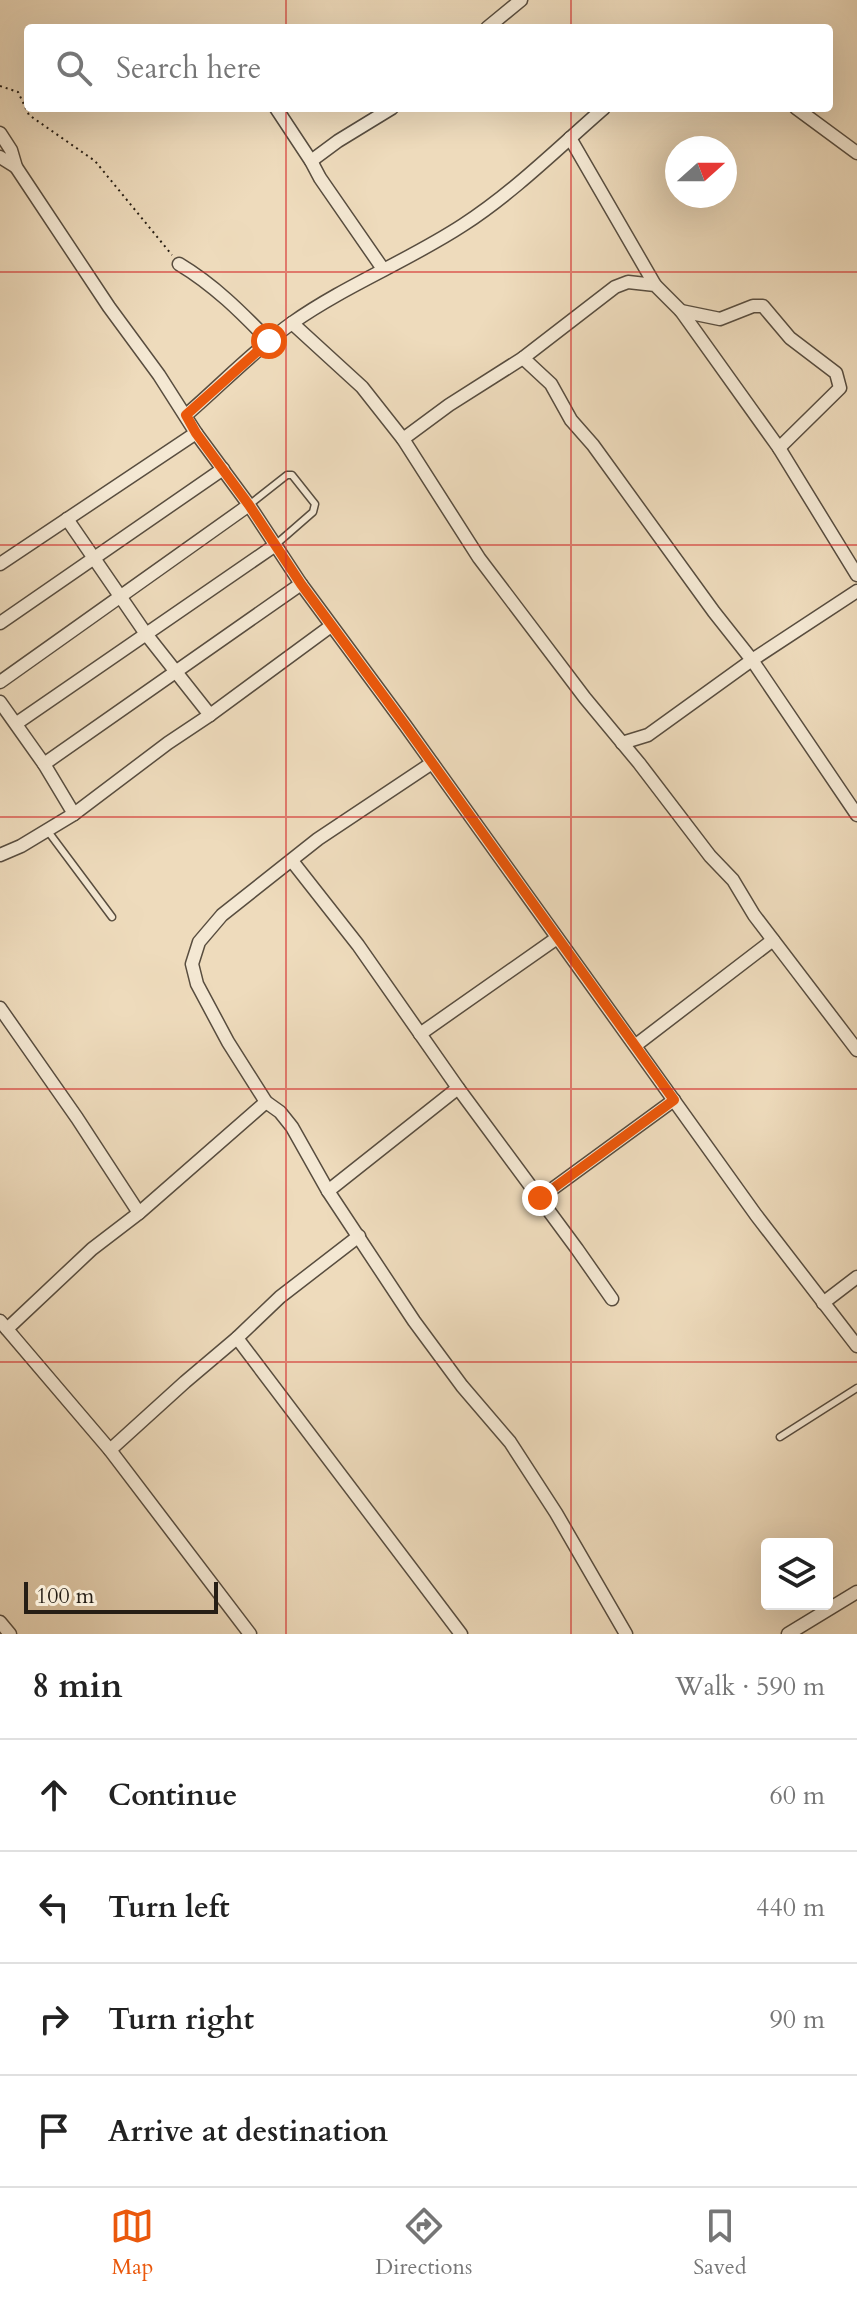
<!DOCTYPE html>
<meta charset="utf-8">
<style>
:root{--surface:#fff;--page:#f2f2f2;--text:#222;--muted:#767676;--line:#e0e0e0;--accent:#ea580c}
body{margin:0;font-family:Cardo,serif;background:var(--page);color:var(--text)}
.controls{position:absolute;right:24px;bottom:24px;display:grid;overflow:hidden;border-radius:8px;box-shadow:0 8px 32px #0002}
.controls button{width:72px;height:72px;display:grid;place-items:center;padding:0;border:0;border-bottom:2px solid var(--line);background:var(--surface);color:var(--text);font:40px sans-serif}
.compass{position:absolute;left:665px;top:136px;width:72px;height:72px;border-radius:50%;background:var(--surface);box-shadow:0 8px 32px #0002;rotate:69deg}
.scale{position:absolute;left:24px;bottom:20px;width:194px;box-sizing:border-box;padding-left:8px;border:4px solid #261e15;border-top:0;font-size:22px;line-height:28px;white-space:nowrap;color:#261e15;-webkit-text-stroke:6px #f4e8d3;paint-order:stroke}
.stop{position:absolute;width:24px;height:24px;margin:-18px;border:6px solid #ea580c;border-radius:50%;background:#fff}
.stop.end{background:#ea580c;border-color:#fff;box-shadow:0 2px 8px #0008}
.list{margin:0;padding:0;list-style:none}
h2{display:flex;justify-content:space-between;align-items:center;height:104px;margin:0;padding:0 32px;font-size:34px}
h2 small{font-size:26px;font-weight:400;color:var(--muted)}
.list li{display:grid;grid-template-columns:52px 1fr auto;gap:24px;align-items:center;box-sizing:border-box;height:112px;padding:0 32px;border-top:2px solid var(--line)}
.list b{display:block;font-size:30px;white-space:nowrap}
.list em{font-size:26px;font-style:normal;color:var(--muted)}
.icon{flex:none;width:44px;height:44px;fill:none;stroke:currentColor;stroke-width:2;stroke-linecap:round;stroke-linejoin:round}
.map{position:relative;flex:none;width:857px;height:1634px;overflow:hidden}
.search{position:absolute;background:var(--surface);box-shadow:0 8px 32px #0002;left:24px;right:24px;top:24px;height:88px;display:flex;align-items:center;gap:20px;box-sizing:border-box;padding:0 28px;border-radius:8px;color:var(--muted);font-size:30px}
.sheet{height:552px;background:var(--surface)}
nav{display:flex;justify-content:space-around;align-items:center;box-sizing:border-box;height:112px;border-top:2px solid var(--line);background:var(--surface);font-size:22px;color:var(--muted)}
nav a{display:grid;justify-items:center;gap:4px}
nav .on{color:var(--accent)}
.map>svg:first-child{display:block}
</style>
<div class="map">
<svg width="857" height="1634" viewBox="0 0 857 1634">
<rect width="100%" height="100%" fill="#eedbbc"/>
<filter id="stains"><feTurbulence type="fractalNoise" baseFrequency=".0025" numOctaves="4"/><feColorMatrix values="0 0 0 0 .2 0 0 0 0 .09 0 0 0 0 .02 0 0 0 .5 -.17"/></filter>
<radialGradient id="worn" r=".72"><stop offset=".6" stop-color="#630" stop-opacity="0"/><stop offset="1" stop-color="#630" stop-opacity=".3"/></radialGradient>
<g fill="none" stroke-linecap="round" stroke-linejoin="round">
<defs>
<g id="lane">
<polyline points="249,505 287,475 292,475 315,504 313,512 274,546"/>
<polyline points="47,830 112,917"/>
<polyline points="780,1437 857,1388"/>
</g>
<g id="street">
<polyline points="487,28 521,0"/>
<polyline points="276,108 311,161 320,178 383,269"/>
<polyline points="796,108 857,153"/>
<polyline points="0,133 11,150 16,167 109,307 159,375 196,433 249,505 301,584 405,725 756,1215 857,1346"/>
<polyline points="570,138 655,285"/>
<polyline points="0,157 16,167"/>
<polyline points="311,161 338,141 392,108"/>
<path d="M179,264C214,285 241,312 269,341"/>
<polyline points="681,311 720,319 753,306 763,306 790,338 836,373 840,388 779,448"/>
<polyline points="292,323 362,387 403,439 449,405 523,358 615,287 628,282 655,285 681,311 779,448 857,575"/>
<polyline points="523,358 551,384 571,420 593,445 714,612 752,660 648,735 622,743"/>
<path d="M186,415C221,385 254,350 292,323C346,285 408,261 463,225C514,192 558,148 604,108"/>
<polyline points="403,439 479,558 585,698 639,763 710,856 733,880 754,915 857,1050"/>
<polyline points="67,519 146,634 210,715"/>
<polyline points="0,564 196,433"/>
<polyline points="857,591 752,660 857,815"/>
<polyline points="0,623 223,469"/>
<polyline points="0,682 249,505"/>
<polyline points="0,702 44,764 74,814"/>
<polyline points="17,723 274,546"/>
<polyline points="432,763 318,839 222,915 199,942 192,964 197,984 228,1042 266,1102 280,1112 292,1127 328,1191 414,1321 462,1386 510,1442 556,1513 626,1634"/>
<polyline points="44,764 301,584"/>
<polyline points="0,855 21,846 74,814 168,743 210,715 331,626"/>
<polyline points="292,861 358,945 458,1088 577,1249 612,1299"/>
<polyline points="0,1008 77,1118 139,1213"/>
<polyline points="420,1034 557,938"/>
<polyline points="636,1045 773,940"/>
<polyline points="328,1191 458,1088"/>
<polyline points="540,1198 674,1100"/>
<polyline points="823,1303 857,1277"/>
<polyline points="0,1321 110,1450 250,1634"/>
<polyline points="7,1329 92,1249 139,1213 266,1102"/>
<polyline points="237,1338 461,1634"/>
<polyline points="110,1450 185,1382 237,1338 280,1297 359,1236"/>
<polyline points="0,1622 10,1634"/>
<polyline points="788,1634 857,1592"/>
</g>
</defs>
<use href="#lane" stroke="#584d3f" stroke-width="9"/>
<use href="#street" stroke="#584d3f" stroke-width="15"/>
<polyline stroke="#261e15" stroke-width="2" stroke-dasharray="2 4" stroke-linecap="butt" points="0,86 18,92 29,115 95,161 172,255"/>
<use href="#lane" stroke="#f4e8d3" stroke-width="6"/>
<use href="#street" stroke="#f4e8d3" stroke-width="12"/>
</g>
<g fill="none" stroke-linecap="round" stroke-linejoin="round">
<polyline stroke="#ea580c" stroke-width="10" points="269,341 186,415 196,433 249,505 301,584 405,725 674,1100 540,1198"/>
</g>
<path fill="none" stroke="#d62828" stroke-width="2" stroke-opacity="0.55" d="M286,0V28M571,0V28M286,108V1634M571,108V1634M0,272H857M0,545H857M0,817H857M0,1089H857M0,1362H857"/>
<rect width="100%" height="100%" filter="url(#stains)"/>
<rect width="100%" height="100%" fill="url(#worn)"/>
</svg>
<div class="controls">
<button><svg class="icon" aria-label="layers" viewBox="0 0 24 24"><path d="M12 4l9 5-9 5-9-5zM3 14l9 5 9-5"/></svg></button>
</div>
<svg class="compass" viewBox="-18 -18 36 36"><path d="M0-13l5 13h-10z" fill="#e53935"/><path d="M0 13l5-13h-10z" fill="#767676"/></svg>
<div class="scale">100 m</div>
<div class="stop" style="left:269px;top:341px"></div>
<div class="stop end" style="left:540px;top:1198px"></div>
<div class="search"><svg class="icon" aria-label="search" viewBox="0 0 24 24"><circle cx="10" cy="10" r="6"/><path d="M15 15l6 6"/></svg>Search here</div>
</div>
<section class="sheet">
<h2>8 min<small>Walk · 590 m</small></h2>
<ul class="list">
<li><svg class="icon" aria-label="ahead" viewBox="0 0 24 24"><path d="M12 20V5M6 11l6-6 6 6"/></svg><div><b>Continue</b></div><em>60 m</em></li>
<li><svg class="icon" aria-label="left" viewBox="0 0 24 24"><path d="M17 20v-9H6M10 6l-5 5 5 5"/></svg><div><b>Turn left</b></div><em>440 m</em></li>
<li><svg class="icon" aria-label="right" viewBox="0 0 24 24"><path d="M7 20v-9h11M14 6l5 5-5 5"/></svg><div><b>Turn right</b></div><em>90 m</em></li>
<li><svg class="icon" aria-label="arrive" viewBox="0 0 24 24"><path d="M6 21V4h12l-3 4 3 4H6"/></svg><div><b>Arrive at destination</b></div></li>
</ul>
</section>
<nav>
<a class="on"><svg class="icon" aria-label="map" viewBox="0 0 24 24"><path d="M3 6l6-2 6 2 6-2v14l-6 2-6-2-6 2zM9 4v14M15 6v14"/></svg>Map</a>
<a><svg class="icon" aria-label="directions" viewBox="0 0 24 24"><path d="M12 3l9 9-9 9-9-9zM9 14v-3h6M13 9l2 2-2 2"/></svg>Directions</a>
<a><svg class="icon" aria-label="saved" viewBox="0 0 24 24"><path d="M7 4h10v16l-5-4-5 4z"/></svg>Saved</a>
</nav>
